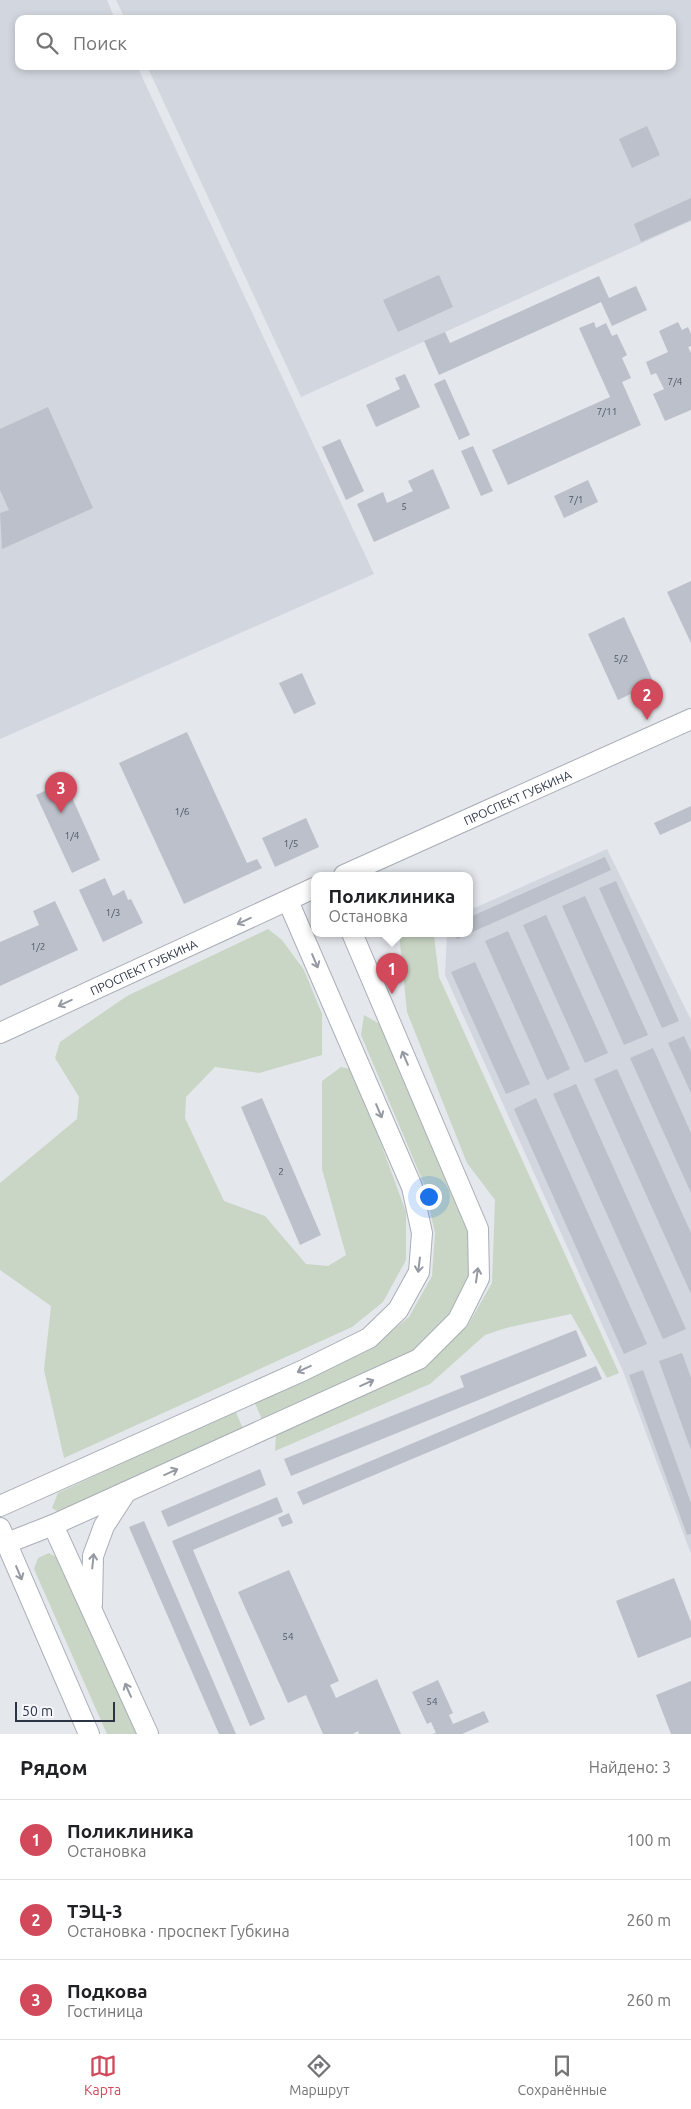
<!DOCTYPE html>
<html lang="ru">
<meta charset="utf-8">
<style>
:root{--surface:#fff;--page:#f6f6f6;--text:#202124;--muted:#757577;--line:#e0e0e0;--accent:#d1495b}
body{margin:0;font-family:Ubuntu,sans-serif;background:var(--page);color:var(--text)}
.scale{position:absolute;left:15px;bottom:12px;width:100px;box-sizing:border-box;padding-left:5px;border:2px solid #2b3445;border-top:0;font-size:14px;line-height:18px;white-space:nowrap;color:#2b3445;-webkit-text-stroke:4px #f4f6f9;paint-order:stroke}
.you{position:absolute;left:428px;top:1196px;width:18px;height:18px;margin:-12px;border:4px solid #fff;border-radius:50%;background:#1a73e8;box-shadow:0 0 0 8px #1a73e833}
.badge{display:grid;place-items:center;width:32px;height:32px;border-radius:50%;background:var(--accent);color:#fff;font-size:16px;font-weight:700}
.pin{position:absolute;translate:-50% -41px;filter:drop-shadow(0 1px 2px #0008)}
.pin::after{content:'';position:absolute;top:26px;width:18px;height:15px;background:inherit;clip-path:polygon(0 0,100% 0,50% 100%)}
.popup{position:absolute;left:311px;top:872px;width:162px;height:65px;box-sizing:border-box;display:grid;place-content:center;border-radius:10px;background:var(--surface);filter:drop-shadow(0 1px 4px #0005);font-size:16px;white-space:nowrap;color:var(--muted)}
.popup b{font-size:19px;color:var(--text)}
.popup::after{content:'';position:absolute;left:50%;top:100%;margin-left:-10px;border:10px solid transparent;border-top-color:var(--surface)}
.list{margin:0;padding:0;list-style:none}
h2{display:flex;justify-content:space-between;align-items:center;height:65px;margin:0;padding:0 20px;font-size:21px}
h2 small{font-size:16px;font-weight:400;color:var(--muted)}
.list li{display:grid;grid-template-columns:32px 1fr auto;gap:15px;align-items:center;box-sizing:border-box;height:80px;padding:0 20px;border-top:1px solid var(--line)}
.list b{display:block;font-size:19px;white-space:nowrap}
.list p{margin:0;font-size:16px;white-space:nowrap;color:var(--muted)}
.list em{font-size:16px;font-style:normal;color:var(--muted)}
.icon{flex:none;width:28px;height:28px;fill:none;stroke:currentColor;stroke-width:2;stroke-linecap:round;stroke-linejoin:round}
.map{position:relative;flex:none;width:691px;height:1734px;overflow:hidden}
.search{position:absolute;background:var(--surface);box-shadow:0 2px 8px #0003;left:15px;right:15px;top:15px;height:55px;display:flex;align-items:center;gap:12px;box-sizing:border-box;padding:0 18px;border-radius:10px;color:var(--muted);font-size:19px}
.sheet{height:305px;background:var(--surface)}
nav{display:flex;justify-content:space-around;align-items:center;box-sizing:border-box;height:70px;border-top:1px solid var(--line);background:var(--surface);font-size:14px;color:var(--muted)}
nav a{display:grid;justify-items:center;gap:2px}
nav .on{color:var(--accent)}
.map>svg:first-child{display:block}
</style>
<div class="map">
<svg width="691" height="1734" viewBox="0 0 691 1734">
<rect width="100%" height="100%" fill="#e4e7ec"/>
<g fill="#d2d6de">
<polygon points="0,0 107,0 115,19 19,19 19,66 137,66 374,574 0,739"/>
<polygon points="116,0 691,0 691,221 301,397 147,66 672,66 672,19 125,19"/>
<polygon points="607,849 691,1020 691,1554 623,1371 445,975 447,933 470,933 470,910"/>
</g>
<g fill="#c9d6c5">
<polygon points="268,929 282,940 304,970 322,1014 322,1055 259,1073 215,1067 186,1097 185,1118 224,1201 265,1216 306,1264 328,1266 346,1255 322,1169 322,1081 341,1067 354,1070 406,1212 406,1260 383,1302 352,1327 64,1458 44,1370 51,1306 0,1270 0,1183 77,1119 79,1097 55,1058 60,1042 127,996"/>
<polygon points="399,933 433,933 434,936 439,977 619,1373 607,1378 571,1314 506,1328 485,1335 430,1384 275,1451 276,1433 427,1365 468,1325 492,1283 495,1200 467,1163 407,1012"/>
<polygon points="364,1015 385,1027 470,1230 472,1279 452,1316 416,1353 263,1422 254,1401 374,1345 409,1317 432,1276 435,1233 424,1184 361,1035"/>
<polygon points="235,1410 244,1431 62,1514 52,1508 58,1493"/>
<polygon points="49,1553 62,1560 140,1734 107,1734 34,1569 38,1558"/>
</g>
<g fill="#bbc0ca">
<polygon points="647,126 660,155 632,168 619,139"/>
<polygon points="691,198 691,220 641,242 634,224"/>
<polygon points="439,275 453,307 398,332 383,300"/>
<polygon points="599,276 609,298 636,286 647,310 612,326 601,302 439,375 424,341 445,332 450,343"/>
<polygon points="594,322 596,328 606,323 612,336 617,334 627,355 622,358 631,378 622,382 641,425 508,485 492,450 610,397 579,328"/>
<polygon points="678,322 682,330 688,327 691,334 691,346 688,347 691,353 691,410 665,421 653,394 664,389 656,373 651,375 646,362 668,352 659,331"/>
<polygon points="405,374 420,407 376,427 366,405 400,389 395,378"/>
<polygon points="445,379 470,435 459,440 434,384"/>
<polygon points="48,407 93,508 2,549 0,513 9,510 0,490 0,429"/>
<polygon points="340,439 364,491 346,500 322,447"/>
<polygon points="473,446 493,491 481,496 461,451"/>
<polygon points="433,469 450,508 374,542 357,504 383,492 387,503 413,491 408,481"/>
<polygon points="588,480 598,502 564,518 554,496"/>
<polygon points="691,581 691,643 667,592"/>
<polygon points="624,617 654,683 618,700 588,634"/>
<polygon points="302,673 316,704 294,714 279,683"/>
<polygon points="187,732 247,863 257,859 262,868 184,904 119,763"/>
<polygon points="65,782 100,860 72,873 36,795"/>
<polygon points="691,806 691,821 660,835 654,823"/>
<polygon points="306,818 319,847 275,867 262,838"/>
<polygon points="605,857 611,870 457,939 454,933 470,933 470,917"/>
<polygon points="105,878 113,896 124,890 128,900 131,899 143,923 103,942 79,890"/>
<polygon points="616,881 679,1021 662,1028 599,888"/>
<polygon points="585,896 648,1035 624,1045 562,906"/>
<polygon points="55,901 78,950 0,986 0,942 39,925 33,911"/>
<polygon points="546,915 608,1053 585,1063 523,925"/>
<polygon points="508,931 570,1069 547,1080 485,941"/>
<polygon points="475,962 530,1084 506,1094 451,972"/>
<polygon points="684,1036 691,1052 691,1093 668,1043"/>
<polygon points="653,1048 691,1133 691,1193 630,1058"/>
<polygon points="617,1069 691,1233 691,1294 594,1079"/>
<polygon points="576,1084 686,1329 663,1339 553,1094"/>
<polygon points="262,1098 321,1235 300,1245 241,1107"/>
<polygon points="536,1098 647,1344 624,1354 514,1109"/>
<polygon points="576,1330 587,1356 291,1476 284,1459 464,1387 460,1376"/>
<polygon points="682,1353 691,1378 691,1450 659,1361"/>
<polygon points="596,1366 602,1379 303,1505 297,1492"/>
<polygon points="643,1370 691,1503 691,1534 687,1535 629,1375"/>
<polygon points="260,1469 266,1485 168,1527 161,1511"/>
<polygon points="277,1497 283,1512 193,1550 265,1719 250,1726 172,1541"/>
<polygon points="289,1513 293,1523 282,1527 278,1518"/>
<polygon points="144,1521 236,1734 219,1734 129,1527"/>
<polygon points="289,1570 339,1681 330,1685 336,1698 377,1679 401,1734 359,1734 358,1731 353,1734 323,1734 306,1695 288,1703 238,1592"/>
<polygon points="674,1578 691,1622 691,1637 638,1658 616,1601"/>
<polygon points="438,1680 453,1713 449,1715 453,1724 484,1711 489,1722 462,1734 432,1734 436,1733 431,1722 427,1724 412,1692"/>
<polygon points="691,1681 691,1734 671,1734 656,1695"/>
</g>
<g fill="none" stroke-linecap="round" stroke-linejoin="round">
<defs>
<g id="secondary">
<path id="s1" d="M344,875L691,719"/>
<path id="s2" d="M0,1033L314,888"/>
<polyline points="0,1506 304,1370 369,1338 398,1310 419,1272 422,1233 412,1187 288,901"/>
<polyline points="53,1525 148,1734"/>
<polyline points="0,1528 89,1734"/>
<polyline points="7,1543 53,1525 419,1359 458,1320 479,1278 478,1229 352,933"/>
<polyline points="92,1604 93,1556 104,1526 126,1492"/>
</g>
</defs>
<use href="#secondary" stroke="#a9aeb7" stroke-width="22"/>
<use href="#secondary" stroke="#fff" stroke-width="20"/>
</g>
<defs><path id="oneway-shaft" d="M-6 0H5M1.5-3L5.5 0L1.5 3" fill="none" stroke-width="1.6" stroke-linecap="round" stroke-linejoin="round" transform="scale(1.25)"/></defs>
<g stroke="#959aa2">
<use href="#oneway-shaft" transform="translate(244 921) rotate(155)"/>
<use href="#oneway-shaft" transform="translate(315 961) rotate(67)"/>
<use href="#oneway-shaft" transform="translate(65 1003) rotate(155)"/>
<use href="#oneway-shaft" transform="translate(405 1058) rotate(-113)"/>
<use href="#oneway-shaft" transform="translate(379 1111) rotate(67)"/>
<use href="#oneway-shaft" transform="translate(419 1265) rotate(97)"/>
<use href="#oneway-shaft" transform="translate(477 1275) rotate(-82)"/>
<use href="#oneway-shaft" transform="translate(304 1369) rotate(155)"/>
<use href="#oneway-shaft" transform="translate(367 1383) rotate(-24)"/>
<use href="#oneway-shaft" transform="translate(171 1472) rotate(-24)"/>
<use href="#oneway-shaft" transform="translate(93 1561) rotate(-84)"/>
<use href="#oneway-shaft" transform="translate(19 1573) rotate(67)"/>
<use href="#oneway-shaft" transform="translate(128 1690) rotate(-114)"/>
</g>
<g text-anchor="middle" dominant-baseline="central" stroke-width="4" stroke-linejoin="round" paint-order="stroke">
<g font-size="10" fill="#4f5766">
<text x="675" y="381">7/4</text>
<text x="607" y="411">7/11</text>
<text x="576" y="499">7/1</text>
<text x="404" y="506">5</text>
<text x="621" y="658">5/2</text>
<text x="182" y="811">1/6</text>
<text x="72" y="835">1/4</text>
<text x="291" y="843">1/5</text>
<text x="113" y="912">1/3</text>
<text x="38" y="946">1/2</text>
<text x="281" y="1171">2</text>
<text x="288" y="1636">54</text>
<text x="432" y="1701">54</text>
</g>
<g font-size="12" fill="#2b3445" stroke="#f4f6f9">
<text stroke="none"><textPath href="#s1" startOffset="190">ПРОСПЕКТ ГУБКИНА</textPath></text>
<text stroke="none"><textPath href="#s2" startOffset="158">ПРОСПЕКТ ГУБКИНА</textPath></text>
</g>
</g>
</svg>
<div class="scale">50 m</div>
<div class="you"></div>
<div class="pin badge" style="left:392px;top:994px">1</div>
<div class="popup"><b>Поликлиника</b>Остановка</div>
<div class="pin badge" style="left:647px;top:720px">2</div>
<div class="pin badge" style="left:61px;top:813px">3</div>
<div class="search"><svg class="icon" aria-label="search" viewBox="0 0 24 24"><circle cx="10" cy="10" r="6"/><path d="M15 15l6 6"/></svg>Поиск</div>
</div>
<section class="sheet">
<h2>Рядом<small>Найдено: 3</small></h2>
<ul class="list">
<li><span class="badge">1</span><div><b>Поликлиника</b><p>Остановка</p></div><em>100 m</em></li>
<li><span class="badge">2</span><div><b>ТЭЦ-3</b><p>Остановка · проспект Губкина</p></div><em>260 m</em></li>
<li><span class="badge">3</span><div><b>Подкова</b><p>Гостиница</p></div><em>260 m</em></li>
</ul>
</section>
<nav>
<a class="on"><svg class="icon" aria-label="map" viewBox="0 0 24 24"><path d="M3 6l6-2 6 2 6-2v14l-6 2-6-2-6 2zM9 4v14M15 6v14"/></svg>Карта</a>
<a><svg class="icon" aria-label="directions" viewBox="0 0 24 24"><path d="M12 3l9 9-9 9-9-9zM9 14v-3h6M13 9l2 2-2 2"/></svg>Маршрут</a>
<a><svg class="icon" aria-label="saved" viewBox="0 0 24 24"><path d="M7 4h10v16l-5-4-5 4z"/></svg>Сохранённые</a>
</nav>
